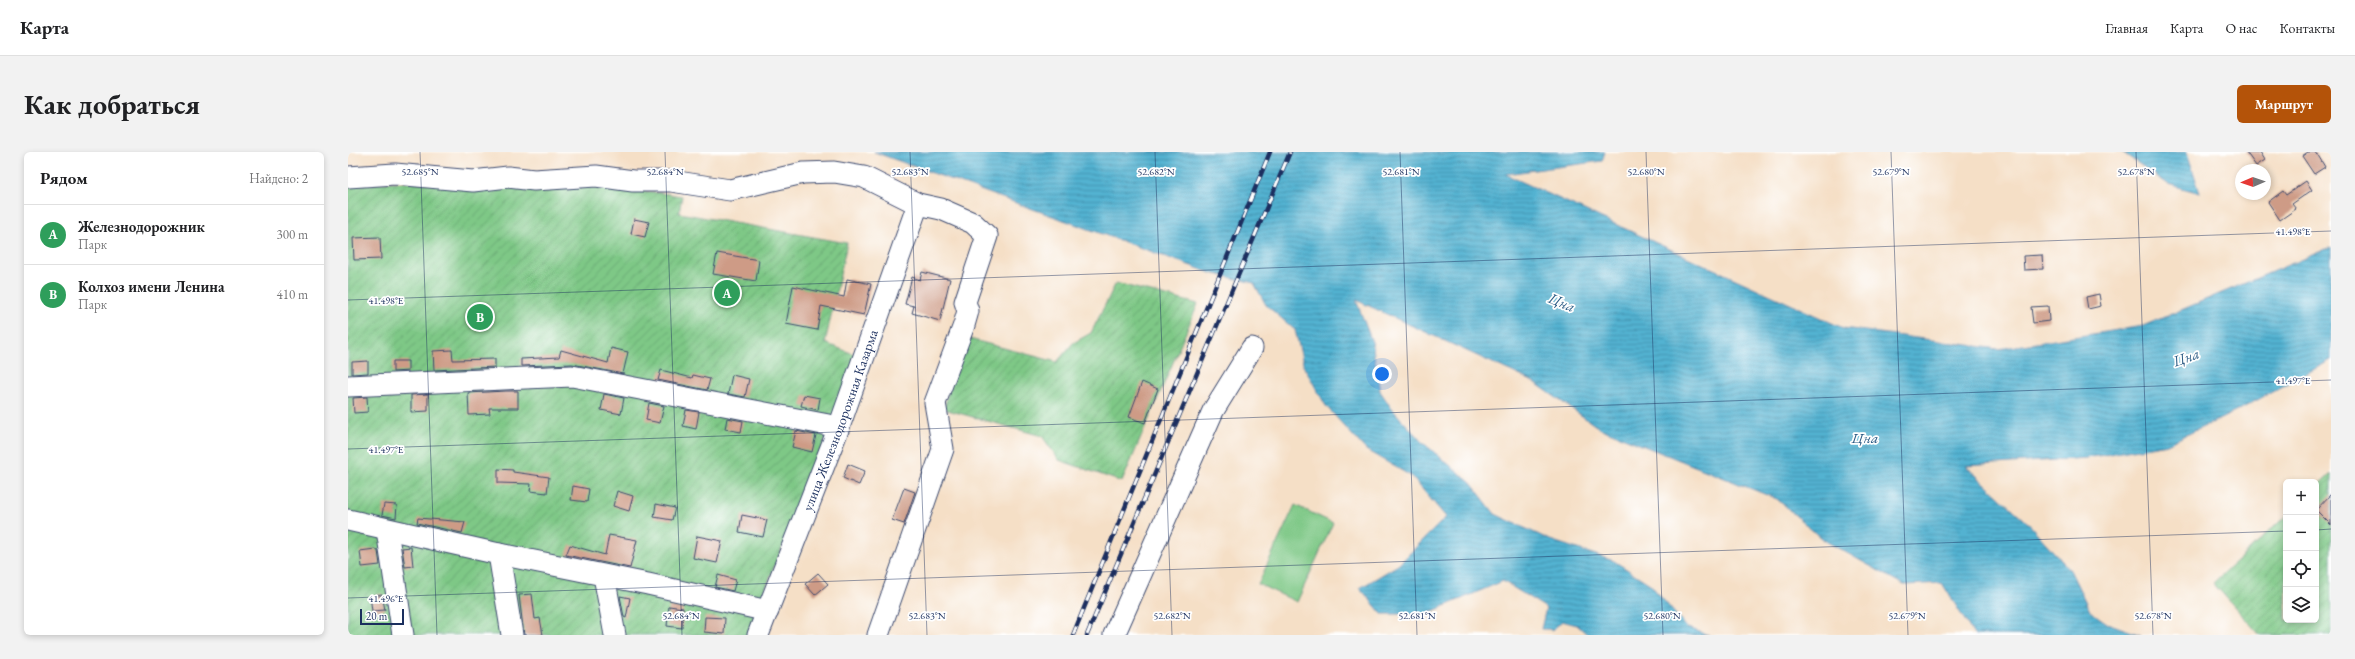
<!DOCTYPE html>
<html lang="ru">
<meta charset="utf-8">
<style>
:root{--surface:#fff;--page:#f2f2f2;--text:#202124;--muted:#757577;--line:#e0e0e0;--accent:#b45309}
body{margin:0;font-family:"EB Garamond",serif;background:var(--page);color:var(--text)}
.controls{position:absolute;right:12px;bottom:12px;display:grid;overflow:hidden;border-radius:6px;box-shadow:0 2px 6px #0003}
.controls button{width:36px;height:36px;display:grid;place-items:center;padding:0;border:0;border-bottom:1px solid var(--line);background:var(--surface);color:var(--text);font:20px sans-serif}
.compass{position:absolute;left:1887px;top:12px;width:36px;height:36px;border-radius:50%;background:var(--surface);box-shadow:0 2px 6px #0003;rotate:268deg}
.scale{position:absolute;left:12px;bottom:10px;width:44px;box-sizing:border-box;padding-left:4px;border:2px solid #1b2f5e;border-top:0;font-size:11px;line-height:14px;white-space:nowrap;color:#1b2f5e;-webkit-text-stroke:3px #fff;paint-order:stroke}
.you{position:absolute;left:1034px;top:222px;width:14px;height:14px;margin:-10px;border:3px solid #fff;border-radius:50%;background:#1a73e8;box-shadow:0 0 0 6px #1a73e833}
.badge{display:grid;place-items:center;width:26px;height:26px;border-radius:50%;background:var(--accent);color:#fff;font-size:13px;font-weight:700}
.pin{position:absolute;translate:-50% -50%;border:2px solid #fff;box-shadow:0 1px 4px #0006}
.list{margin:0;padding:0;list-style:none}
h2{display:flex;justify-content:space-between;align-items:center;height:52px;margin:0;padding:0 16px;font-size:17px}
h2 small{font-size:13px;font-weight:400;color:var(--muted)}
.list li{display:grid;grid-template-columns:26px 1fr auto;gap:12px;align-items:center;box-sizing:border-box;height:60px;padding:0 16px;border-top:1px solid var(--line)}
.list b{display:block;font-size:15px;white-space:nowrap}
.list p{margin:0;font-size:13px;white-space:nowrap;color:var(--muted)}
.list em{font-size:13px;font-style:normal;color:var(--muted)}
.icon{flex:none;width:22px;height:22px;fill:none;stroke:currentColor;stroke-width:2;stroke-linecap:round;stroke-linejoin:round}
.map{position:relative;flex:none;width:1983px;height:483px;overflow:hidden;border-radius:6px}
header{display:flex;align-items:center;gap:24px;box-sizing:border-box;height:56px;padding:0 20px;background:var(--surface);border-bottom:1px solid var(--line)}
header strong{font-size:19px}
nav{display:flex;gap:22px;margin-inline-start:auto;font-size:14px}
.intro{display:flex;align-items:center;justify-content:space-between;box-sizing:border-box;height:96px;padding:0 24px}
h1{margin:0;font-size:28px}
.button{padding:10px 18px;border-radius:6px;background:var(--accent);color:#fff;font-size:14px;font-weight:700}
main{display:flex;gap:24px;padding:0 24px}
aside{flex:1;background:var(--surface);border-radius:6px;box-shadow:0 2px 6px #0003}
.map>svg:first-child{display:block}
</style>
<header>
<strong>Карта</strong>
<nav><a>Главная</a><a>Карта</a><a>О нас</a><a>Контакты</a></nav>
</header>
<div class="intro"><h1>Как добраться</h1><a class="button">Маршрут</a></div>
<main>
<aside>
<h2>Рядом<small>Найдено: 2</small></h2>
<ul class="list">
<li><span class="badge" style="background:#2e9e5b">A</span><div><b>Железнодорожник</b><p>Парк</p></div><em>300 m</em></li>
<li><span class="badge" style="background:#2e9e5b">B</span><div><b>Колхоз имени Ленина</b><p>Парк</p></div><em>410 m</em></li>
</ul>
</aside>
<div class="map">
<svg width="1983" height="483" viewBox="0 0 1983 483">
<defs>
<pattern id="garden-furrows" width="10" height="10" patternUnits="userSpaceOnUse"><rect width="10" height="10" fill="#7ec886"/><path d="M-1 1l2-2M0 10L10 0M9 11l2-2" fill="none" stroke="#66a371"/></pattern>
<pattern id="water-rules" width="6" height="5" patternUnits="userSpaceOnUse"><rect width="6" height="5" fill="#52b2d1"/><path d="M0 2.5h6" fill="none" stroke="#4391ad"/></pattern>
</defs>
<rect width="100%" height="100%" fill="#fff"/>
<filter id="ink" filterUnits="userSpaceOnUse"><feTurbulence type="fractalNoise" baseFrequency=".025" numOctaves="2"/><feDisplacementMap in="SourceGraphic" scale="8" xChannelSelector="R" yChannelSelector="G"/><feConvolveMatrix kernelMatrix="1 2 1 2 8 2 1 2 1" color-interpolation-filters="sRGB"/></filter>
<filter id="wash" filterUnits="userSpaceOnUse"><feTurbulence type="fractalNoise" baseFrequency=".012" numOctaves="4" result="noise"/><feDisplacementMap in="SourceGraphic" scale="16" xChannelSelector="R" yChannelSelector="G"/><feGaussianBlur stdDeviation="0.9" result="paint"/><feColorMatrix in="noise" values="0 0 0 0 0 0 0 0 0 0 0 0 0 0 0 0 0 1.4 0 .05"/><feComposite in="paint" operator="in"/></filter>
<g filter="url(#wash)">
<rect width="100%" height="100%" fill="#f5dfc6"/>
<polygon fill="#7ec886" stroke="#4c7c72" points="947,353 985,371 949,450 910,432"/>
<g fill="url(#garden-furrows)" stroke="#4c7c72">
<path d="M42,30C140,31 237,29 334,44L331,61L499,91L477,191L511,204L399,483H0V33Z"/>
<polygon points="768,131 850,152 774,330 711,308 694,284 596,257 614,185 709,210 725,191 743,181"/>
<polygon points="1983,322 1983,483 1912,483 1865,431 1938,364 1938,468 1968,468 1968,336"/>
</g>
<g fill="url(#water-rules)" stroke="#367098">
<polygon points="526,0 1257,0 1254,9 1157,22 1495,176 1650,197 1795,174 1983,95 1983,208 1889,259 1819,292 1738,306 1618,314 1679,370 1722,418 1742,459 1759,471 1793,483 1626,483 1594,431 1556,433 1474,387 1429,347 1251,276 1186,230 1008,148 1024,190 1032,239 1044,257 1074,290 1123,331 1147,362 1202,388 1266,409 1302,432 1339,476 1361,483 1240,483 1229,473 1214,469 1204,479 1201,477 1193,477 1198,456 1155,429 1078,462 1034,462 1012,436 1050,413 1098,365 1063,324 1018,298 978,254 956,215 947,178 918,153 906,131 863,121"/>
<polygon points="1774,0 1839,0 1852,41 1820,32"/>
</g>
<g id="blocks">
<g fill="#ce9b86">
<polygon points="1898,0 1912,0 1917,8 1908,14"/>
<polygon points="1960,0 1968,0 1977,15 1966,22 1954,4"/>
<polygon points="1958,29 1964,38 1944,52 1948,57 1932,68 1920,50 1935,39 1938,43"/>
<polygon points="286,67 301,70 297,85 283,82"/>
<polygon points="32,85 33,107 6,108 5,86"/>
<polygon points="369,101 411,108 408,129 365,122"/>
<polygon points="1694,103 1695,117 1676,118 1675,104"/>
<polygon points="574,120 602,127 592,169 564,161 566,154 557,152 564,125 572,128"/>
<polygon points="499,127 523,132 516,163 473,154 469,178 438,172 445,134 496,145"/>
<polygon points="1751,142 1753,154 1740,157 1738,145"/>
<polygon points="1700,154 1701,169 1685,171 1683,155"/>
<polygon points="263,196 280,200 275,222 224,212 173,214 173,207 211,205 213,198 260,211"/>
<polygon points="104,198 105,208 147,207 147,215 86,218 85,199"/>
<polygon points="20,209 20,221 4,222 4,210"/>
<polygon points="45,209 60,209 60,219 45,220"/>
<polygon points="313,218 344,226 345,223 362,227 359,238 310,228"/>
<polygon points="384,223 401,227 397,245 380,242"/>
<polygon points="794,230 810,237 797,271 781,265"/>
<polygon points="158,239 170,239 170,256 141,256 142,262 121,263 120,241"/>
<polygon points="80,242 80,259 63,260 63,243"/>
<polygon points="256,242 276,246 273,262 253,258"/>
<polygon points="456,243 472,246 470,258 453,254"/>
<polygon points="19,245 20,260 6,261 5,246"/>
<polygon points="301,251 316,254 312,271 298,268"/>
<polygon points="338,258 351,260 348,277 335,274"/>
<polygon points="379,266 395,269 393,280 377,277"/>
<polygon points="448,279 468,283 464,300 444,295"/>
<polygon points="500,312 517,319 511,333 495,326"/>
<polygon points="150,317 165,318 165,320 201,325 199,341 182,339 183,332 150,331"/>
<polygon points="225,334 241,337 239,350 223,348"/>
<polygon points="556,336 567,340 556,372 544,368"/>
<polygon points="269,339 285,344 281,359 265,354"/>
<polygon points="1983,342 1983,373 1968,358"/>
<polygon points="36,352 49,353 48,366 34,363"/>
<polygon points="308,352 327,356 324,368 306,365"/>
<polygon points="394,363 419,368 415,385 391,380"/>
<polygon points="70,366 117,370 114,381 69,371"/>
<polygon points="261,383 289,388 282,416 218,403 222,393 257,403"/>
<polygon points="349,384 374,389 369,411 345,406"/>
<polygon points="63,395 65,414 57,415 54,396"/>
<polygon points="27,397 30,399 32,413 14,415 12,399"/>
<polygon points="470,421 480,432 467,443 457,432"/>
<polygon points="370,423 388,428 385,439 367,435"/>
<polygon points="34,442 37,458 24,459 22,444"/>
<polygon points="184,442 187,467 192,466 195,483 176,483 171,443"/>
<polygon points="272,444 282,446 278,466 276,465"/>
<polygon points="321,454 335,456 334,476 319,474"/>
<polygon points="357,465 377,466 376,482 356,480"/>
</g>
</g>
</g>
<g filter="url(#ink)">
<use href="#blocks" fill-opacity="0" stroke="#3c496e" stroke-width="1"/>
<g fill="none" stroke-linecap="round" stroke-linejoin="round">
<defs>
<g id="minor">
<polyline points="0,25 47,22 125,29 160,25 186,28 248,24 285,29 323,29 382,38 455,21 486,20 516,25 570,52 593,57 625,71 639,84 617,150 620,159 616,173 587,251 595,297 530,483"/>
<polyline points="0,234 224,224 491,275"/>
<polyline points="0,368 151,402 164,483"/>
<polyline points="39,378 55,483"/>
<polyline points="151,402 300,432 420,459"/>
<polyline points="256,424 267,483"/>
<path id="s1" d="M410,483L491,275L570,52"/>
<polyline points="766,483 865,259 904,196"/>
</g>
</defs>
<use href="#minor" stroke="#3c496e" stroke-width="23"/>
<use href="#minor" stroke="#fff" stroke-width="21"/>
<defs>
<g id="rail">
<polyline points="725,483 922,0"/>
<polyline points="739,483 942,0"/>
</g>
</defs>
<use href="#rail" stroke="#1b2f5e" stroke-width="4.5"/>
<use href="#rail" stroke="#fff" stroke-width="3" stroke-dasharray="9" stroke-linecap="butt"/>
</g>
</g>
<path fill="none" stroke="#1b2f5e" stroke-width="1" stroke-opacity="0.45" d="M72,0L89,483M317,0L334,483M562,0L579,483M807,0L824,483M1052,0L1069,483M1298,0L1315,483M1543,0L1560,483M1788,0L1805,483M0,148L1983,79M0,297L1983,228M1968,378L1983,377M0,446L1938,379"/>
<g text-anchor="middle" dominant-baseline="central" stroke-width="3.5" stroke-linejoin="round" paint-order="stroke">
<g font-size="14" fill="#1b2f5e" stroke="#fff">
<text stroke="none"><textPath href="#s1" startOffset="230">улица Железнодорожная Казарма</textPath></text>
</g>
<g font-size="15" font-style="italic" fill="#2e5d86" stroke="#fff">
<text transform="translate(1214 150) rotate(22)">Цна</text>
<text transform="translate(1838 205) rotate(-20)">Цна</text>
<text x="1517" y="285">Цна</text>
</g>
</g>
<g font-size="10" text-anchor="middle" fill="#1b2f5e" stroke="#fff" stroke-width="3.5" stroke-linejoin="round" paint-order="stroke">
<text x="72" y="23">52.685°N</text>
<text x="317" y="23">52.684°N</text>
<text x="562" y="23">52.683°N</text>
<text x="808" y="23">52.682°N</text>
<text x="1053" y="23">52.681°N</text>
<text x="1298" y="23">52.680°N</text>
<text x="1543" y="23">52.679°N</text>
<text x="1788" y="23">52.678°N</text>
<text x="1945" y="83">41.498°E</text>
<text x="38" y="152">41.498°E</text>
<text x="1945" y="232">41.497°E</text>
<text x="38" y="301">41.497°E</text>
<text x="38" y="450">41.496°E</text>
<text x="333" y="467">52.684°N</text>
<text x="579" y="467">52.683°N</text>
<text x="824" y="467">52.682°N</text>
<text x="1069" y="467">52.681°N</text>
<text x="1314" y="467">52.680°N</text>
<text x="1559" y="467">52.679°N</text>
<text x="1805" y="467">52.678°N</text>
</g>
</svg>
<div class="controls">
<button>+</button>
<button>−</button>
<button><svg class="icon" aria-label="locate" viewBox="0 0 24 24"><circle cx="12" cy="12" r="6"/><path d="M12 2v4M12 18v4M2 12h4M18 12h4"/></svg></button>
<button><svg class="icon" aria-label="layers" viewBox="0 0 24 24"><path d="M12 4l9 5-9 5-9-5zM3 14l9 5 9-5"/></svg></button>
</div>
<svg class="compass" viewBox="-18 -18 36 36"><path d="M0-13l5 13h-10z" fill="#e53935"/><path d="M0 13l5-13h-10z" fill="#757577"/></svg>
<div class="scale">20 m</div>
<div class="you"></div>
<div class="pin badge" style="left:379px;top:141px;background:#2e9e5b">A</div>
<div class="pin badge" style="left:132px;top:165px;background:#2e9e5b">B</div>
</div>
</main>
